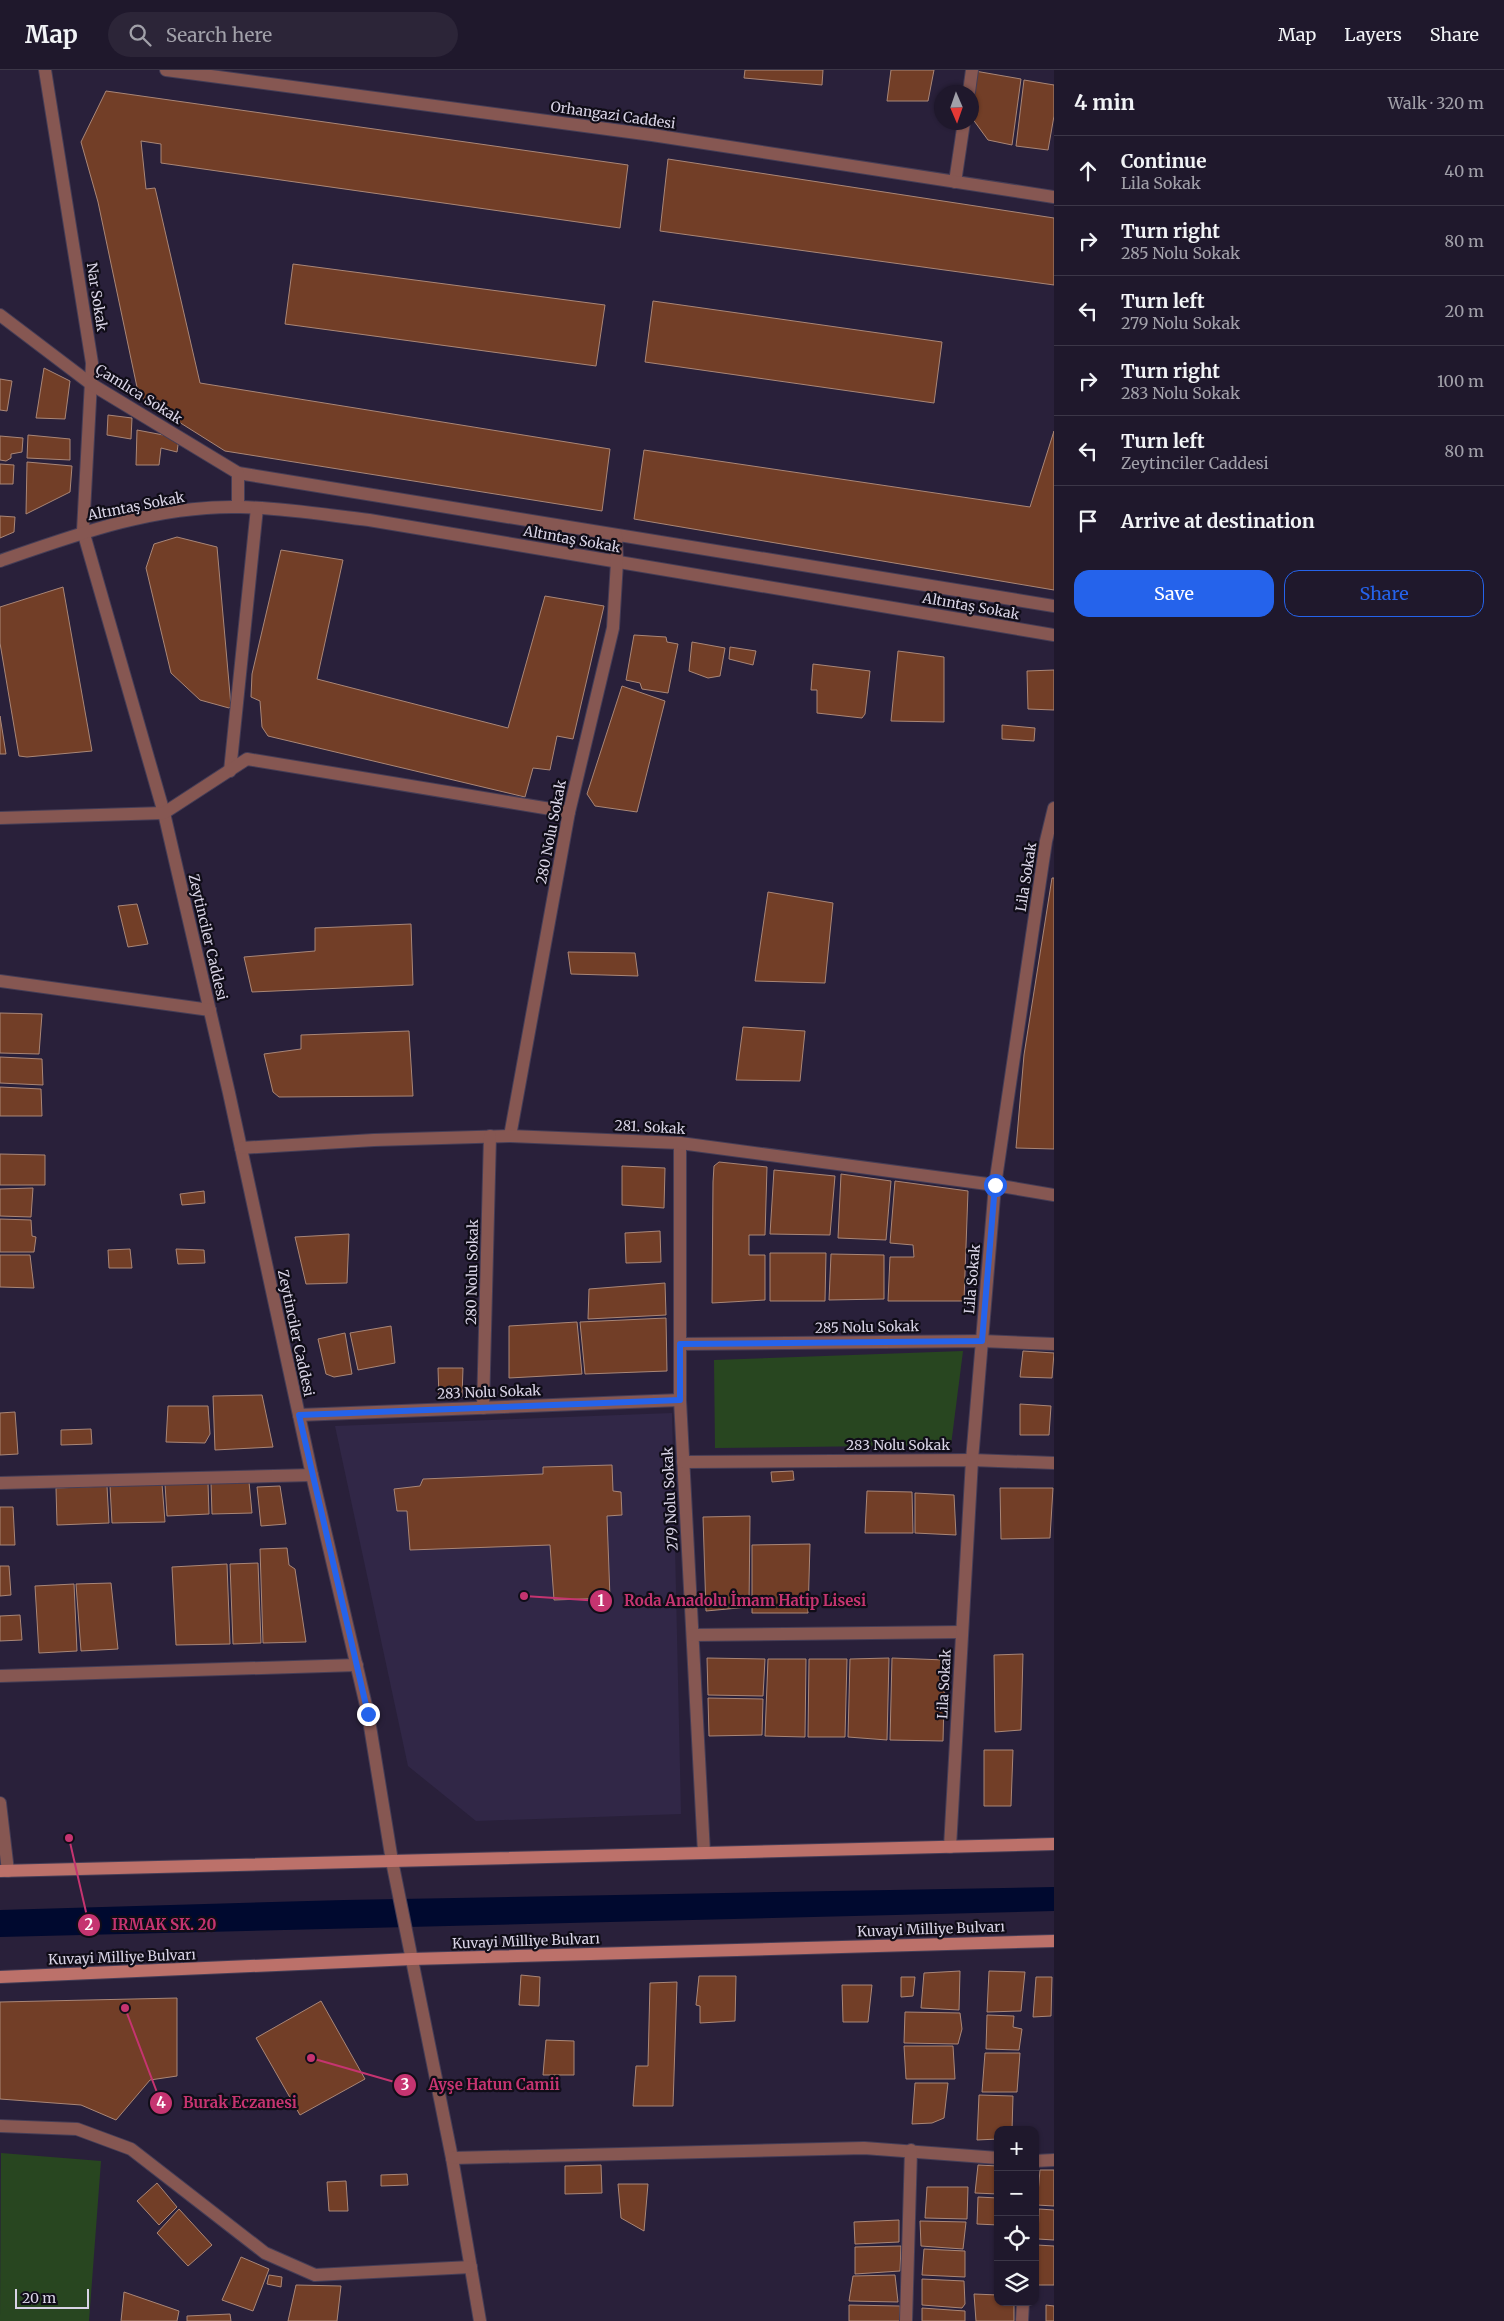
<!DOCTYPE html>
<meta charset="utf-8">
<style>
:root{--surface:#1f182c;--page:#2c2538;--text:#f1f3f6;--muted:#a1a0a9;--line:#3c3748;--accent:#2563eb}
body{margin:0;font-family:Merriweather,serif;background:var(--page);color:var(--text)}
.controls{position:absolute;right:15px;bottom:15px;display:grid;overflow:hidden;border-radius:10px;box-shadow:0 1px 4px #0004}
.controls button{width:45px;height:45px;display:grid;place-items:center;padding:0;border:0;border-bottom:1px solid var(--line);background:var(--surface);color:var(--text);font:25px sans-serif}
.compass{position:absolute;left:934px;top:15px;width:45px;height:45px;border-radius:50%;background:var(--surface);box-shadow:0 1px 4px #0004;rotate:178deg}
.scale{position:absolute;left:15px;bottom:12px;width:74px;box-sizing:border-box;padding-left:5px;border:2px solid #d9d4e6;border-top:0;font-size:14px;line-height:18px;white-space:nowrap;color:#d9d4e6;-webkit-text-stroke:4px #100d18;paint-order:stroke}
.stop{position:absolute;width:15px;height:15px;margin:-11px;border:4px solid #2563eb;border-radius:50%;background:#fff}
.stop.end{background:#2563eb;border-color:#fff;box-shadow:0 1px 5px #0008}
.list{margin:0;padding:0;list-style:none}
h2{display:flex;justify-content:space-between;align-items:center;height:65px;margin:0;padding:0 20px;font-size:21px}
h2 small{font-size:16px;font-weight:400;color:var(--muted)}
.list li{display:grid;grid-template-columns:32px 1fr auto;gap:15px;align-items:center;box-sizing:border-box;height:70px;padding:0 20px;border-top:1px solid var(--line)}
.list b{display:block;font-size:19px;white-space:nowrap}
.list p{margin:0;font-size:16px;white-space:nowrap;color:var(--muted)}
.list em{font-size:16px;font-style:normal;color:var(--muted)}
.actions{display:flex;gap:10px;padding:15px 20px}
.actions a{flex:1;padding:11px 0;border:1px solid var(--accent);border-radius:15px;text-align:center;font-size:18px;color:var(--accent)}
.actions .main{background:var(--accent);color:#fff}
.icon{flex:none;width:28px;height:28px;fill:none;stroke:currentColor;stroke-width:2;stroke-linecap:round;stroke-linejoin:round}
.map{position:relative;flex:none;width:1054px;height:2251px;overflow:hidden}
header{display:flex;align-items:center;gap:30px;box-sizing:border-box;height:70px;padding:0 25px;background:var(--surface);border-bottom:1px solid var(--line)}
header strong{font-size:24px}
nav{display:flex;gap:28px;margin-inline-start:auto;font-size:18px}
.search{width:350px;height:45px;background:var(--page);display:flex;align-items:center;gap:12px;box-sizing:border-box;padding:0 18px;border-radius:28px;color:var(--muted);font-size:19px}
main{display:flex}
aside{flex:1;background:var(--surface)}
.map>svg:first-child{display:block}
</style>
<header>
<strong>Map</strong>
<div class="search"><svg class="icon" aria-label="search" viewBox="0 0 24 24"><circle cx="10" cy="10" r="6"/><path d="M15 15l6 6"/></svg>Search here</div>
<nav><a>Map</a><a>Layers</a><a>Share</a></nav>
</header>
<main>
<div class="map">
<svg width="1054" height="2251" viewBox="0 0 1054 2251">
<rect width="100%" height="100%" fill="#29203a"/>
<polygon fill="#312747" points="672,1343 681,1744 476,1751 408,1696 335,1356"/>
<g fill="#284620">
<polygon points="963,1281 951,1375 715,1378 714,1290"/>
<polygon points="1,2083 101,2091 89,2251 0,2251"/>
</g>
<polygon fill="#00092f" points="1054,1817 1054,1841 0,1867 0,1840 344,1830"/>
<g fill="#723e27" stroke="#a98677">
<polygon points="745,0 823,0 822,15 744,8"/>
<polygon points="891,0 934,0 928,31 887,31"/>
<polygon points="975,1 1021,9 1012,75 988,70 972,48"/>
<polygon points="1024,10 1054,15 1054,46 1048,80 1016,76"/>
<polygon points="106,21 628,95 620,158 161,93 161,74 141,71 146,119 155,118 156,122 200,313 610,379 602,441 225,381 144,330 138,322 98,132 81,72"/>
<polygon points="668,89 1054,148 1054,215 660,161"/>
<polygon points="293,194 605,235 596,296 285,254"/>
<polygon points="653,231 942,272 934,333 645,292"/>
<polygon points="44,298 70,311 65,349 36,348"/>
<polygon points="0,309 12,311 7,341 0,340"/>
<polygon points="108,345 132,348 131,369 107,365"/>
<polygon points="137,360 179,368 177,382 161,378 159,395 136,395"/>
<polygon points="1054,361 1054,520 634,449 644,380 1030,437"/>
<polygon points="28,365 70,369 70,390 27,388"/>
<polygon points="0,366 23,368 22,382 11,384 11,388 6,391 0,390"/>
<polygon points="27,392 72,396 70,422 26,444"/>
<polygon points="0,394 14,395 13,414 0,414"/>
<polygon points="0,446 15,447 14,462 0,468"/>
<polygon points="177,467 217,477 231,636 229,638 200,630 171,603 146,498 154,474"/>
<polygon points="281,480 343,490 317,609 508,658 545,526 604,536 573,669 557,666 550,700 533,698 525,727 268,666 262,657 260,631 251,627 252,604"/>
<polygon points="63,517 92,681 27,687 19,686 0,573 0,537"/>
<polygon points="634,565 666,567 667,572 678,574 668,623 642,619 640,613 626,610"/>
<polygon points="692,572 725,578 720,606 708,608 689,601"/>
<polygon points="730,577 756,581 753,595 729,589"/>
<polygon points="898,581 944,587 944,652 891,651"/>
<polygon points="813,594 870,601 865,644 862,648 817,643 817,620 811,620"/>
<polygon points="1054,600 1054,640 1028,639 1027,601"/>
<polygon points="622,616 665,631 637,742 595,736 587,724"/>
<polygon points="0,646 6,684 0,684"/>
<polygon points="1002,655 1035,658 1034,671 1002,669"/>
<polygon points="1052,808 1054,808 1054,1079 1016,1078 1024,985"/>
<polygon points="768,822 833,833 825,913 755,911"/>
<polygon points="137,834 148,874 128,877 118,836"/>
<polygon points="411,854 413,915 252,922 244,887 315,881 315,858"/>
<polygon points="568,882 635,883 638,906 571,904"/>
<polygon points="0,943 42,944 39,984 0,983"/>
<polygon points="743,957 805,961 800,1011 736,1010"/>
<polygon points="409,961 413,1026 279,1027 273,1022 264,984 301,979 301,965"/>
<polygon points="0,987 42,989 43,1015 0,1013"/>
<polygon points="0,1017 41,1019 42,1046 0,1046"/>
<polygon points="0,1084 45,1085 45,1115 0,1115"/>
<polygon points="719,1092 767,1097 765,1165 749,1165 749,1185 765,1185 765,1230 712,1233 713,1112 714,1096"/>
<polygon points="622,1096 665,1098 664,1138 622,1135"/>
<polygon points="774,1100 835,1106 830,1165 770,1164"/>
<polygon points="841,1104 891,1111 886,1170 838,1168"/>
<polygon points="895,1111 968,1121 964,1231 888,1231 890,1187 914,1187 913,1175 890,1173"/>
<polygon points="33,1118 31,1147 0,1146 0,1119"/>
<polygon points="204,1121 205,1133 182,1135 180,1124"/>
<polygon points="0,1149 31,1150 32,1166 36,1167 34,1182 0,1182"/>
<polygon points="660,1161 661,1192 626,1193 625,1163"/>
<polygon points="349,1164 347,1213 306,1214 295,1167"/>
<polygon points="130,1179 132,1198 109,1198 108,1180"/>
<polygon points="176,1179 204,1180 205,1193 178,1194"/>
<polygon points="770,1183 826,1183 825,1231 770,1231"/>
<polygon points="831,1184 884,1185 884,1229 829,1230"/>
<polygon points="0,1185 30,1185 34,1218 0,1217"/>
<polygon points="665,1213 666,1245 588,1249 589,1219"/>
<polygon points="666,1248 667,1301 585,1304 580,1252"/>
<polygon points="577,1252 582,1304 509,1308 509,1256"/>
<polygon points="391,1256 395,1293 358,1300 350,1263"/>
<polygon points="345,1263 352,1304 334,1307 326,1304 318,1269"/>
<polygon points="1023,1281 1054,1283 1052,1308 1020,1307"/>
<polygon points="438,1298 463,1298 462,1327 439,1328"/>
<polygon points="262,1325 273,1377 215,1380 213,1326"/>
<polygon points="1020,1334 1051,1336 1049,1365 1020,1365"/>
<polygon points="168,1336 208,1336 210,1364 205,1373 166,1372"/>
<polygon points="15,1342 18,1384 0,1385 0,1343"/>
<polygon points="91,1359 92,1374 61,1375 61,1360"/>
<polygon points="612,1395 613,1421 621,1422 622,1445 607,1446 610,1528 554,1530 550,1475 410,1480 407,1441 397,1441 394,1419 420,1416 423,1409 543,1404 543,1397"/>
<polygon points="793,1401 794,1410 772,1412 771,1402"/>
<polygon points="249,1412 252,1443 212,1444 211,1413"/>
<polygon points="208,1413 209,1444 167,1446 165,1414"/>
<polygon points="162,1414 165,1452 112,1453 110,1416"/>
<polygon points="107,1416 109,1453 57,1455 56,1418"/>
<polygon points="280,1416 286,1454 261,1456 257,1417"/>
<polygon points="1000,1418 1053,1418 1050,1468 1001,1469"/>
<polygon points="867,1421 912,1422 913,1463 865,1463"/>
<polygon points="915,1423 954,1425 956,1465 915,1463"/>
<polygon points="0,1437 13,1437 15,1475 0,1475"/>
<polygon points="750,1446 749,1537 706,1541 703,1447"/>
<polygon points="810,1474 808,1543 752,1543 752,1475"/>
<polygon points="287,1478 289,1495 295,1499 306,1572 263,1573 260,1479"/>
<polygon points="258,1493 261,1573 233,1574 230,1494"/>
<polygon points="227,1494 230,1574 176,1575 172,1497"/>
<polygon points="0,1496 9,1496 11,1525 0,1526"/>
<polygon points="111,1513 118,1579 81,1581 76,1514"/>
<polygon points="74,1514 77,1581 39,1583 35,1516"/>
<polygon points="20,1545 22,1570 0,1571 0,1546"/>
<polygon points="1023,1584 1021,1660 995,1662 994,1585"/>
<polygon points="707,1588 765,1589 763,1626 708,1625"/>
<polygon points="889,1588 887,1670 848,1667 850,1589"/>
<polygon points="892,1588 945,1590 943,1671 890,1670"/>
<polygon points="768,1589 806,1589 805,1667 765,1666"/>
<polygon points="809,1589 847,1589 845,1667 808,1667"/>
<polygon points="708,1628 763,1629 762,1665 709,1666"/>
<polygon points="984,1680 1013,1680 1011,1736 984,1736"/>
<polygon points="960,1901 959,1940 921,1938 924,1903"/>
<polygon points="989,1901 1025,1902 1021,1941 987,1942"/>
<polygon points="521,1905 540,1907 539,1936 519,1935"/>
<polygon points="699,1906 736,1906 735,1951 700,1953 700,1936 696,1935"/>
<polygon points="901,1907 915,1907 913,1926 901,1927"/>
<polygon points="1036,1907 1052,1907 1051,1946 1033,1947"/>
<polygon points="677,1912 673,2036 633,2036 636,1996 648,1996 650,1913"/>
<polygon points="842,1915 872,1915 868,1952 843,1952"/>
<polygon points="177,1928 177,2006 150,2010 116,2050 81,2035 0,2029 0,1932"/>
<polygon points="321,1931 365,2009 300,2045 256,1968"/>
<polygon points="905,1942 960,1943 962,1959 958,1974 904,1973"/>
<polygon points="987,1945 1014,1946 1013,1957 1022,1959 1019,1980 986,1979"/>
<polygon points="546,1970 574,1971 574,2005 543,2005"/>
<polygon points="904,1976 953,1976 955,2009 906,2009"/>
<polygon points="985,1983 1020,1983 1017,2022 982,2022"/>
<polygon points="915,2013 948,2013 944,2048 932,2053 912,2054"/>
<polygon points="979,2025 1013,2026 1012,2060 998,2060 998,2069 977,2070"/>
<polygon points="601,2095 602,2123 565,2124 565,2096"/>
<polygon points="978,2095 998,2096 998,2124 975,2123"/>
<polygon points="1040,2100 1054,2100 1054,2136 1037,2135"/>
<polygon points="407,2104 408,2115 381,2116 381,2105"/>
<polygon points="346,2111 348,2141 329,2141 327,2112"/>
<polygon points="157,2113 177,2137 159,2155 137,2131"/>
<polygon points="618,2114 648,2114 644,2161 621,2148"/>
<polygon points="927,2117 968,2117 967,2149 925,2148"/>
<polygon points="978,2127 998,2128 998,2155 977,2154"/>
<polygon points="179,2139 212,2175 188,2196 157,2163"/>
<polygon points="1039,2139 1054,2140 1054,2170 1038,2169"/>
<polygon points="899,2150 899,2172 855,2174 854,2152"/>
<polygon points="920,2151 966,2152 963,2179 921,2176"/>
<polygon points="1037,2175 1054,2176 1054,2215 1036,2215"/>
<polygon points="901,2176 900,2201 855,2204 855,2177"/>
<polygon points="924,2179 965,2181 965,2207 922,2205"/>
<polygon points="241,2187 269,2199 253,2241 222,2230"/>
<polygon points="269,2205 282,2207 281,2217 267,2214"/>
<polygon points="895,2205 898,2232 849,2231 853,2206"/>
<polygon points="922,2209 964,2211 965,2234 962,2238 922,2235"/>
<polygon points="296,2215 341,2216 337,2251 288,2251"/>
<polygon points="124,2222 179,2241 177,2251 121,2251"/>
<polygon points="974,2224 998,2225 998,2232 1014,2232 1014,2251 976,2251"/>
<polygon points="849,2235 900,2236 900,2251 849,2251"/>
<polygon points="1046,2235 1054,2236 1054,2251 1046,2251"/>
<polygon points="922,2238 965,2241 965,2251 922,2251"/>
<polygon points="230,2244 231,2251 187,2251 187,2246"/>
</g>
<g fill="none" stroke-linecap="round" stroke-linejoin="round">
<defs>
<g id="minor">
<polyline points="45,0 92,293 83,461 164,743 229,1023 312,1405 368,1644 392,1791 452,2088 480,2251"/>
<polyline points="969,22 972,0"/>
<polyline points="955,112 964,52"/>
<polyline points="0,245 91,314 238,403 1054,536"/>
<polyline points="238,437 238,403"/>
<path d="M0,491C77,464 157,435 240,437C283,438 326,445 369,450L1054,565"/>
<polyline points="230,701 257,438"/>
<polyline points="0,748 164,743 247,689 569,742"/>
<polyline points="0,911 210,940"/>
<polyline points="510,1066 569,742 613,558 617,492 616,465"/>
<polyline points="680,1073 680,1330 704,1783"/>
<polyline points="241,1078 374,1070 510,1066 680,1073 995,1115 1054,1125"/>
<polyline points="680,1274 982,1271 1054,1274"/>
<polyline points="483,1338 490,1066"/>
<polyline points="299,1345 680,1330"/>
<polyline points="683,1392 972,1390 1054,1393"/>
<polyline points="0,1413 312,1405"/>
<polyline points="693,1565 962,1562"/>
<polyline points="0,1606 357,1595"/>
<polyline points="0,1733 8,1801"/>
<polyline points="950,1777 972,1390 995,1115 1046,771 1054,738"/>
<polyline points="0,2056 77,2059 131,2079 265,2183 315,2205 471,2197"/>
<polyline points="452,2088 864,2078 998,2088"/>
<polyline points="1035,2091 1054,2090"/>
<polyline points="906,2251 911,2080"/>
<polyline points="1022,2251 1023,2232"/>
</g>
<polyline id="tertiary" points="166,0 652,65 1054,127"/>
<g id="secondary">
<polyline points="0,1801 1054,1774"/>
<polyline points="0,1907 412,1889 1054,1871"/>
</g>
</defs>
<use href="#minor" stroke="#453d56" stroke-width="14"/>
<use href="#tertiary" stroke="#453d56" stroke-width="14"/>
<use href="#secondary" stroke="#453d56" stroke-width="14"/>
<use href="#minor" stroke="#865752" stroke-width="12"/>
<use href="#tertiary" stroke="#865752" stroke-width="12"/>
<use href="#secondary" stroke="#bc716a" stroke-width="12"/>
</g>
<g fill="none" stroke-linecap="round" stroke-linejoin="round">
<polyline stroke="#2563eb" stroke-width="6" points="368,1644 299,1345 680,1330 680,1274 982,1271 995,1115"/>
</g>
<g text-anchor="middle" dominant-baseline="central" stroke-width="4.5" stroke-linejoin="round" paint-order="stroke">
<g font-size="14" fill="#d9d4e6" stroke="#100d18">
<text transform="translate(613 45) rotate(8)">Orhangazi Caddesi</text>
<text transform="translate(97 227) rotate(81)">Nar Sokak</text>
<text transform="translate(139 324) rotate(32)">Çamlıca Sokak</text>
<text transform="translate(136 436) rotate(-11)">Altıntaş Sokak</text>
<text transform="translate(572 469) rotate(10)">Altıntaş Sokak</text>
<text transform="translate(971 536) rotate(10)">Altıntaş Sokak</text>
<text transform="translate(551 762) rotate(-79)">280 Nolu Sokak</text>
<text transform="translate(1026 807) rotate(-81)">Lila Sokak</text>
<text transform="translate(208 867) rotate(77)">Zeytinciler Caddesi</text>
<text transform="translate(650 1057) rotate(3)">281. Sokak</text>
<text transform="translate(472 1202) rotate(-89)">280 Nolu Sokak</text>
<text transform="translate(972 1209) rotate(-85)">Lila Sokak</text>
<text transform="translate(867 1257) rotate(-1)">285 Nolu Sokak</text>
<text transform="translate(296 1263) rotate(78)">Zeytinciler Caddesi</text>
<text transform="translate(489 1322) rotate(-2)">283 Nolu Sokak</text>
<text x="898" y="1375">283 Nolu Sokak</text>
<text transform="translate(670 1429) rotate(-93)">279 Nolu Sokak</text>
<text transform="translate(944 1614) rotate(-87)">Lila Sokak</text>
<text transform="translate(931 1859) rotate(-2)">Kuvayi Milliye Bulvarı</text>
<text transform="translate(526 1871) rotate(-2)">Kuvayi Milliye Bulvarı</text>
<text transform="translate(122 1887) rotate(-2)">Kuvayi Milliye Bulvarı</text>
</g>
</g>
<path fill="none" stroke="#c53470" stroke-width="2" d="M524 1526L601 1531M69 1768L89 1855M311 1988L405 2015M125 1938L161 2033"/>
<g fill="#c53470" stroke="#100d18" stroke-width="2">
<circle cx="524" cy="1526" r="5"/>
<circle cx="69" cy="1768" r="5"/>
<circle cx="311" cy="1988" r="5"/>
<circle cx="125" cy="1938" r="5"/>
<circle cx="601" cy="1531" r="12"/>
<circle cx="89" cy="1855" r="12"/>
<circle cx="405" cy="2015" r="12"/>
<circle cx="161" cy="2033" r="12"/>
</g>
<g font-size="15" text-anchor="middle" font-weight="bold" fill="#fff">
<text x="601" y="1536">1</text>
<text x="89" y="1860">2</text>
<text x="405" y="2020">3</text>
<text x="161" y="2038">4</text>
</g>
<g font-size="15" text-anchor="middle" font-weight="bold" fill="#c53470" stroke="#100d18" stroke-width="4.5" stroke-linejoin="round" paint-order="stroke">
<text x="745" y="1536">Roda Anadolu İmam Hatip Lisesi</text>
<text x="164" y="1860">IRMAK SK. 20</text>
<text x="494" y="2020">Ayşe Hatun Camii</text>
<text x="240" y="2038">Burak Eczanesi</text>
</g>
</svg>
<div class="controls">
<button>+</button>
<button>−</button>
<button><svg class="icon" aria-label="locate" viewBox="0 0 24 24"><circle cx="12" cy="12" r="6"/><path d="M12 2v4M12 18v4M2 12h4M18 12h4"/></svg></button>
<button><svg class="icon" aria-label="layers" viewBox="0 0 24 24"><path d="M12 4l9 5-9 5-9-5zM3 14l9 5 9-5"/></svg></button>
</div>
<svg class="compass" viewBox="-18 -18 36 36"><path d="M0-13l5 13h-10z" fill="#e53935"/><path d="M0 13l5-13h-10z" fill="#a1a0a9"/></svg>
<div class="scale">20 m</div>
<div class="stop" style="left:995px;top:1115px"></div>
<div class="stop end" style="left:368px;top:1644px"></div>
</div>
<aside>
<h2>4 min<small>Walk · 320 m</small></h2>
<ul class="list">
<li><svg class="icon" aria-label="ahead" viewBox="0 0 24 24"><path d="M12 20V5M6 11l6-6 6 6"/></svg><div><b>Continue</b><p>Lila Sokak</p></div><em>40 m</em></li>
<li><svg class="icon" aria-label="right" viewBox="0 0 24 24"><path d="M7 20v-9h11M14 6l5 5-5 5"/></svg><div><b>Turn right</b><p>285 Nolu Sokak</p></div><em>80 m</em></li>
<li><svg class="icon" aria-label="left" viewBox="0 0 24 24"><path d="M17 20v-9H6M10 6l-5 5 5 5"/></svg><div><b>Turn left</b><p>279 Nolu Sokak</p></div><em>20 m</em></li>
<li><svg class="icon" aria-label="right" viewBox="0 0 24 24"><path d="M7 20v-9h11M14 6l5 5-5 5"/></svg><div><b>Turn right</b><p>283 Nolu Sokak</p></div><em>100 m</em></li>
<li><svg class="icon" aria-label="left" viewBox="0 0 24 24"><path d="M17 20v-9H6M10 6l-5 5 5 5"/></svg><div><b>Turn left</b><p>Zeytinciler Caddesi</p></div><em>80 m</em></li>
<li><svg class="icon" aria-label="arrive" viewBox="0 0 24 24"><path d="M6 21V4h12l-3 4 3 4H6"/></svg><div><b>Arrive at destination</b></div></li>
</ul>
<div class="actions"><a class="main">Save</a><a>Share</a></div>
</aside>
</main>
